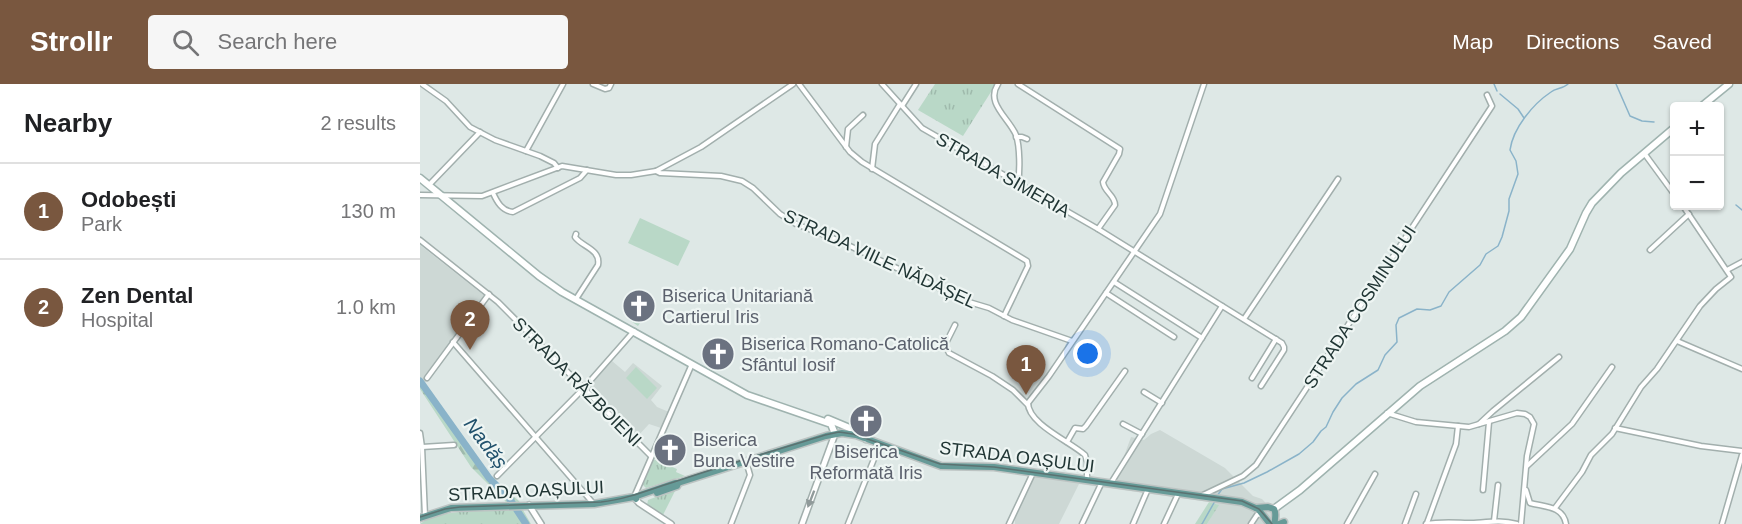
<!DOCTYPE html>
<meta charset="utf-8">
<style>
:root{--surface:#fff;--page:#f6f6f6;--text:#202124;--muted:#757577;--line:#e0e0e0;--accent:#79573f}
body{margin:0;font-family:Helvetica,sans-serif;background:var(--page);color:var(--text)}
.controls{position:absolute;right:18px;top:18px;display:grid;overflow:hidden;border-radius:6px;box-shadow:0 2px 4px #0004}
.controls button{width:54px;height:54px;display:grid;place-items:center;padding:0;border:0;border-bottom:2px solid var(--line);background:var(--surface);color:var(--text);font:30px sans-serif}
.you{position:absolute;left:668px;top:270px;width:21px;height:21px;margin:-15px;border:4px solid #fff;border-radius:50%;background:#1a73e8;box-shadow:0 0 0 9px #1a73e833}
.badge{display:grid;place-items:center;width:39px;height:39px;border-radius:50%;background:var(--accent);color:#fff;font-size:20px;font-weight:700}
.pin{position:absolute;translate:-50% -50px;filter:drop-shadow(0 2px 3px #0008)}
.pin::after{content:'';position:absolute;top:32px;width:21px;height:18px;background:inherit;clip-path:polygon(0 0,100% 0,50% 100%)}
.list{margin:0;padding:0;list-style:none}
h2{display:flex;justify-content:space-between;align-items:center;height:78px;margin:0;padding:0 24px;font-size:26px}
h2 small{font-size:20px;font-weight:400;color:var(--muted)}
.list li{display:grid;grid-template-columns:39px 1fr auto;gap:18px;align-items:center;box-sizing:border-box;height:96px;padding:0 24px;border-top:2px solid var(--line)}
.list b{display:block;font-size:22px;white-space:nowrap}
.list p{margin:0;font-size:20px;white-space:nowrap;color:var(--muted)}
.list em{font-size:20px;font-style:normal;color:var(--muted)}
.icon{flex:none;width:33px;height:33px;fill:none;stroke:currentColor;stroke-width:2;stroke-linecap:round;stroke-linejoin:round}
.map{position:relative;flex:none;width:1322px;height:440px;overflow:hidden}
header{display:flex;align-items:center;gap:36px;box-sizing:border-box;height:84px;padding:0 30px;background:var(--accent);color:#fff}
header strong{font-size:28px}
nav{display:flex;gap:33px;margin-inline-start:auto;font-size:21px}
.search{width:420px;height:54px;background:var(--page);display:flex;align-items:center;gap:15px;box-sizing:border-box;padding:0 21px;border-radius:6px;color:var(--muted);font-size:22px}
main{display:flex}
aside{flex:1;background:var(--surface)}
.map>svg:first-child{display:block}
</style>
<header>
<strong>Strollr</strong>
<div class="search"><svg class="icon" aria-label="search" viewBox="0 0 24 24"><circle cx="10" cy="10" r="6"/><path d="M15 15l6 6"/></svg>Search here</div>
<nav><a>Map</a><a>Directions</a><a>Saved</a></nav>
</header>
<main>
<aside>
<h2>Nearby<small>2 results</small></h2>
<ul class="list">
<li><span class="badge">1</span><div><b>Odobești</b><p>Park</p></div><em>130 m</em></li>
<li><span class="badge">2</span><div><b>Zen Dental</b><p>Hospital</p></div><em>1.0 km</em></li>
</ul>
</aside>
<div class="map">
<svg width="1322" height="440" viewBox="0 0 1322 440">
<defs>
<pattern id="grass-tufts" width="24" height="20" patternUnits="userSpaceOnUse" patternTransform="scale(1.5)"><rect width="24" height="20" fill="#b9d8c7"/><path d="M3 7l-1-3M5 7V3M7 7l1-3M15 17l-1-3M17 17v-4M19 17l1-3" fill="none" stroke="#9fbaac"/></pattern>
<pattern id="forest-firs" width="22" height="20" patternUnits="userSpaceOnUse" patternTransform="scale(1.5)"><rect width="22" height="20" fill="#b9d8c7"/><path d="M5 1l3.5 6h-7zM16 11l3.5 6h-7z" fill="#9fbaac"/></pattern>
</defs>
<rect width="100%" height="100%" fill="#dee8e6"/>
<g fill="#cdd8d5">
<polygon points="0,161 66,213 32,256 5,299 0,293"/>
<polygon points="192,277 205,288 213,279 242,302 231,316 237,323 249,328 241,344 229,340 217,353 167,305"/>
<polygon points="740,346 805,384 833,412 842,415 855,429 860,440 787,440 798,421 789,418 659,400 639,440 595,440 595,434 614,392 658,398 695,397 711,353 724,356 731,350"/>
</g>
<g fill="url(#grass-tufts)">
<polygon points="515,0 576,0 543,52 498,26"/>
<polygon points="222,223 228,227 218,242 208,235 214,225 219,228"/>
<polygon points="233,375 257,385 256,388 265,392 226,404 223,401"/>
<polygon points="256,405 243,431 227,421 228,416"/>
<polygon points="789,418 799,421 787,440 775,440"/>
<path d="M103,426L111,440H0C22,423 75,427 103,426Z"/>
</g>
<polygon fill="url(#forest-firs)" points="0,293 68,390 99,417 103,426 94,426 51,383 0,305"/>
<g fill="#b9d8c7">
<polygon points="220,134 270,157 258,182 208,159"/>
<polygon points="216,283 237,304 227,315 206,294"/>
</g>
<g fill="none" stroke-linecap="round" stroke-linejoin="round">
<g stroke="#8ab3c9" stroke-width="1.5">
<polyline points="1074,0 1077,7"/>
<polyline points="1196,0 1210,32 1222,37 1234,38"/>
<polyline points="1080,10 1098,25 1104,34"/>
<polyline points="1316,121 1322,126"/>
<path d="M797,412L802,405L824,399L847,388L879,370L893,358L901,347L906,343L913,328L922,314L936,300L958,286L965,271L977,258L976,241L979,234L997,225L1010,226L1021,222L1029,208L1060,181L1066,170L1078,162L1082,153L1089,127V115L1098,90L1096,77L1090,66C1093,44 1113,20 1131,8C1136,4 1143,5 1148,0"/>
<polyline points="782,440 795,417"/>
</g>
<polyline stroke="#8ab3c9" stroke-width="7" points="0,297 69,394 89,414 106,440"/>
<defs>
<g id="minor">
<polyline points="2,0 26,17 50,43 75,56 120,72 134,79 138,84"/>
<polyline points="173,0 185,5 189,4 191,0"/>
<polyline points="379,0 430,68 442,78 607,177 608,182 584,232"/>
<polyline points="462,0 502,44 678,145 862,259 864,263 864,266 841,302"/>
<path d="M578,0C565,19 589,34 596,51C600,63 600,87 598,99"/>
<path d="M598,0L700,65L699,70L683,98C684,108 695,111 695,121L678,145"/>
<polyline points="482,22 496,0"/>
<polyline points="596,53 602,53 607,55"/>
<polyline points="426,63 428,45 443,31"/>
<polyline points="106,67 143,0"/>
<polyline points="1224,69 1254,110"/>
<polyline points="452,85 455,60 480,20"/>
<polyline points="236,87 240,89 301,92 322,97 333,104 360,130 376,140 415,155 549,218 569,224 592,236 652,257"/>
<polyline points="9,101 60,48"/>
<path d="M73,109C77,118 82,127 93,128L160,94L167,86"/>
<polyline points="0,111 62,112 142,82 196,91 211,91 236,87 281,63 373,0"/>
<polyline points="0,156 78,218 231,372"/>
<polyline points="1230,166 1269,130"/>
<polyline points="1307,186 1322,178"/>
<polyline points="694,198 782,254"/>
<polyline points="686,209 754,253"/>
<path d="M156,215L178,181C181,165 162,163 155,153L156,150"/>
<polyline points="824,235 918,95"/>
<polyline points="535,241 525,261 529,269 572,292 593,306 608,321"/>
<polyline points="1257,257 1322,285"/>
<polyline points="33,258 173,419"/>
<polyline points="7,294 69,210"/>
<polyline points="832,294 856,255"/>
<polyline points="724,308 742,319"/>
<polyline points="967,329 996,338 1049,343 1097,329 1105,330 1110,333 1114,340 1107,372 1101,440"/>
<polyline points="703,340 722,350"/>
<polyline points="1059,340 1073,327 1139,273"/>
<polyline points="1195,344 1281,362 1322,367"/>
<polyline points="0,349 2,363 5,432"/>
<polyline points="647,358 655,344 663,345 666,342 705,287"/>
<polyline points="2,363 34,361"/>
<polyline points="1107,382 1152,340 1192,283"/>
<polyline points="77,392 163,305 214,247"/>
<path d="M667,395V378L665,371C651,358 608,340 608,319L629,292L740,130L784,0"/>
<polyline points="691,399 802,222"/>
<polyline points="1063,406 1069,338"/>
<path d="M1106,406L1110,419C1125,423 1143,422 1146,440"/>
<polyline points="783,411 823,392 836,381 1072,22 1067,11"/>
<polyline points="214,413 272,280"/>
<polyline points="1135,424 1162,388 1171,371 1192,350 1221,303 1237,285 1280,222 1296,205 1311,193 1263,122"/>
<polyline points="1074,437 1078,401"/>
<polyline points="1007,439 1036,360 1038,342"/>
<polyline points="311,440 330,391 326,377"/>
<polyline points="428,440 460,360"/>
<polyline points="589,440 613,389"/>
<polyline points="662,440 682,398"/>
<polyline points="713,440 728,405"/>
<polyline points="744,440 758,410"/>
<polyline points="831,440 837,431 841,430"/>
<polyline points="927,440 955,390"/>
<polyline points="985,440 996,410"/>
<path d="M1006,440C1022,437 1038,439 1054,439C1069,438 1082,436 1097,440"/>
<polyline points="1302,440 1322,371"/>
</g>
<g id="tertiary">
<polyline points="214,413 219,419 251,440"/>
<polyline points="109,421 121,440"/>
<polyline points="382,440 415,350"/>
</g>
<g id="secondary">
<polyline points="1282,22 1309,0"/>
<polyline points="0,94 119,192 142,208 327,311 411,340 415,350"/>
<polyline points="408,335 439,348 446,355"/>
<polyline points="854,425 880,406 1000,302 1085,247 1101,233 1150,165 1166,129 1172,119 1201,89 1254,44"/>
</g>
<g id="primary">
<polyline points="237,409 257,402 258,399"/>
<polyline points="214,413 255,399 258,399 406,352 422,349 436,351 521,382 574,383 822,418 838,425 850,440"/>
<path d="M836,424L848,423L854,425C857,430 854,435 855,440"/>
<polyline points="0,434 31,424 174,420 214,413 216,415"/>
<polyline points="859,440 864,438"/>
</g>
</defs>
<use href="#minor" stroke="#a2afad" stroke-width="7"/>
<use href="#tertiary" stroke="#a2afad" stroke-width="8"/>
<use href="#secondary" stroke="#9fb3af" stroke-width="9"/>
<use href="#primary" stroke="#bcc3c2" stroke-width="9"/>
<use href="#minor" stroke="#fff" stroke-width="4"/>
<use href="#tertiary" stroke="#fff" stroke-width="5"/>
<use href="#secondary" stroke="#fff" stroke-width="6"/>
<use href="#primary" stroke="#669a97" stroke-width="6"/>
<path stroke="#5b7271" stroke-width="1.5" d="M0,433L25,425L40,423L181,418C209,415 233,404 260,396C308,380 357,366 405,351L419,348L433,350L520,380L574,383L822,417L839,425L852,440"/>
</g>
<defs><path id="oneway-solid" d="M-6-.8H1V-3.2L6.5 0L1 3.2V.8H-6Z" transform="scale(1.5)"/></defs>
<use fill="#909a9a" href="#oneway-solid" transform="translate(391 415) rotate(111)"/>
<defs>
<symbol id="church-disc" viewBox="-11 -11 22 22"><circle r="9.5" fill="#6b7280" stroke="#eef5f3"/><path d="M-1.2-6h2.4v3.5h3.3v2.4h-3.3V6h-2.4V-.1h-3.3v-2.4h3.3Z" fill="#fff"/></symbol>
</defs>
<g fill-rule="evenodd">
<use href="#church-disc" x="200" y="203" width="38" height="38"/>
<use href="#church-disc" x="279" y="251" width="38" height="38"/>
<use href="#church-disc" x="427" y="318" width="38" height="38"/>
<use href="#church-disc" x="231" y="347" width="38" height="38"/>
</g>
<g text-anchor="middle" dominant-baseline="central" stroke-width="4.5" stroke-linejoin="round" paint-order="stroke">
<g font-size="18" fill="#213635" stroke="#eef5f3">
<text transform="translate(583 91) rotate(30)">STRADA SIMERIA</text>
<text transform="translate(460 175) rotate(25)">STRADA VIILE NĂDĂȘEL</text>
<text transform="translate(940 223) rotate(-57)">STRADA COSMINULUI</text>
<text transform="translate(157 298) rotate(45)">STRADA RĂZBOIENI</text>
<text transform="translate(597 373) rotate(7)">STRADA OAȘULUI</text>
<text transform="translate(106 407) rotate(-3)">STRADA OAȘULUI</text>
</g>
<g font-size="18" fill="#5b616d" stroke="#eef5f3" text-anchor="start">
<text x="242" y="212">Biserica Unitariană<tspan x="242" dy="21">Cartierul Iris</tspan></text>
<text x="321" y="260">Biserica Romano-Catolică<tspan x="321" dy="21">Sfântul Iosif</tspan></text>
<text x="273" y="356">Biserica<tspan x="273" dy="21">Buna Vestire</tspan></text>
<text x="446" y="368" text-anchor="middle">Biserica<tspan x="446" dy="21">Reformată Iris</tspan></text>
</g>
<g font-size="20" font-style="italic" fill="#21516c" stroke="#eef5f3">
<text transform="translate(66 359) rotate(53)">Nadăș</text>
</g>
</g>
</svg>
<div class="controls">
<button>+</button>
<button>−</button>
</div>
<div class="you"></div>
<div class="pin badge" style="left:606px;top:311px">1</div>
<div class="pin badge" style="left:50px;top:266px">2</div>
</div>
</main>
